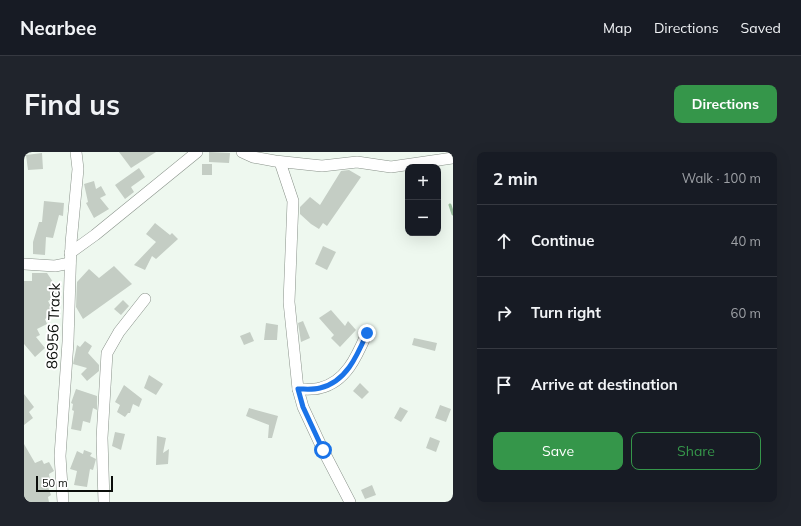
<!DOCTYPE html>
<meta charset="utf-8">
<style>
:root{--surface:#171b24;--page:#20242c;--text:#f1f3f6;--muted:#9ea1a6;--line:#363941;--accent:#35964a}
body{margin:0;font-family:Mulish,sans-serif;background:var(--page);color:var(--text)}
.controls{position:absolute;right:12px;top:12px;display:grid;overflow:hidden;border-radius:8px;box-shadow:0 4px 16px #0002}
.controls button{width:36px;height:36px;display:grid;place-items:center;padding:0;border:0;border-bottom:1px solid var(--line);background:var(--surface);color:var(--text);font:20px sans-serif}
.scale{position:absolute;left:12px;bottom:10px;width:77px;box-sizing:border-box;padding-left:4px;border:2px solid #0b0e0b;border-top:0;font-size:11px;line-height:14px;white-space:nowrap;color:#0b0e0b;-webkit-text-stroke:3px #fff;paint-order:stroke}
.stop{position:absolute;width:12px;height:12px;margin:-9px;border:3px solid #1a73e8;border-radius:50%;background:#fff}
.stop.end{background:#1a73e8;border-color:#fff;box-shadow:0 1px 4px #0008}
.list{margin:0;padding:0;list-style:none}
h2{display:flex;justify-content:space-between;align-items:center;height:52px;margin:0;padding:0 16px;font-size:17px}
h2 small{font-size:13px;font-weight:400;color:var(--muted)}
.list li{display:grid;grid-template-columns:26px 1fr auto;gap:12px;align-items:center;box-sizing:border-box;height:72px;padding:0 16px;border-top:1px solid var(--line)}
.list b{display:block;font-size:15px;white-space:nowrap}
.list em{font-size:13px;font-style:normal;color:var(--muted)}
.actions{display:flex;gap:8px;padding:12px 16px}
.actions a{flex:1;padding:9px 0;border:1px solid var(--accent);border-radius:8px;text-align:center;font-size:14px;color:var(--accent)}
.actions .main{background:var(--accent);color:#fff}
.icon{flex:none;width:22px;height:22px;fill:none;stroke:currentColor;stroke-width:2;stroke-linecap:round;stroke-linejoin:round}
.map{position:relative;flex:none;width:429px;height:350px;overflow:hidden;border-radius:8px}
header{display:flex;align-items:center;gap:24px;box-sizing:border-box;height:56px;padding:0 20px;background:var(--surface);border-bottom:1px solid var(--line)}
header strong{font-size:19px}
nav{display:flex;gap:22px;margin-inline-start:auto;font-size:14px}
.intro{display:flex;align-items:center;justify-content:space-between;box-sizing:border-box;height:96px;padding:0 24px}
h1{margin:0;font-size:28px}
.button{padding:10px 18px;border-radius:8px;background:var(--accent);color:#fff;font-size:14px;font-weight:700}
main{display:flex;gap:24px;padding:0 24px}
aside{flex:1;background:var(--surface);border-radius:8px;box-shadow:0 4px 16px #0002}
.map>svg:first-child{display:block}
</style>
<header>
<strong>Nearbee</strong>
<nav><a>Map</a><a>Directions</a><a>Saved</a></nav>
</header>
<div class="intro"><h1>Find us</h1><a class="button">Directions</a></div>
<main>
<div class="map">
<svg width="429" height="350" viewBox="0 0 429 350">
<rect width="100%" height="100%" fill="#eef8ef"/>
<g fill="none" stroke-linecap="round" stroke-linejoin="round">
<polyline stroke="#9dc0a0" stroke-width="3" points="426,53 429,62"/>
</g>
<g fill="#c4cdc4">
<polygon points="95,0 132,0 107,16"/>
<polygon points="185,0 206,1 205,11 185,10"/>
<polygon points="18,1 19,17 4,18 2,3"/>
<rect x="178" y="12" width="10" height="11"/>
<polygon points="115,16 121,25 107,35 110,40 101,47 91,33"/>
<polygon points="325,18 337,25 303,74 299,71 295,77 287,72 276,62 276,55 286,45 296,53 317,19"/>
<polygon points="70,29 72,37 77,34 82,43 76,46 85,57 70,66 62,51 64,50 60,32"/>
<polygon points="20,49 40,51 39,64 35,63 29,86 22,85 21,103 9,102 9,90 15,70 18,70"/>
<polygon points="131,71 146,83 148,81 154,87 132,107 128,104 121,118 110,113 132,90 122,82"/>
<polygon points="299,94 312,100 303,118 291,112"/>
<polygon points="90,114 108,132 59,167 52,155 53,130 65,117 75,126"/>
<polygon points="8,121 23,121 37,142 24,149 31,161 21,167 23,172 13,177 16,183 12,185 21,196 11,205 0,192 0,129 8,129"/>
<polygon points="99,148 105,154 97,163 90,157"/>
<polygon points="307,158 321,174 324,169 332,178 316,195 307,186 310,183 295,166"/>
<polygon points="279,169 286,186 277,190 274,171"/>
<polygon points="242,171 254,173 253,188 240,188"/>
<polygon points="226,180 230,189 220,193 216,184"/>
<polygon points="390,186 413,191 411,199 388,193"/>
<polygon points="61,189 68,194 64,201 75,213 75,219 63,229 57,222 63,216 49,212 53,193 56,195"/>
<polygon points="125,223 139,232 132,243 120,236"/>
<polygon points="336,231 345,240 338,247 329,239"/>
<polygon points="100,233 118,247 115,255 109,252 106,261 104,261 101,265 93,260 96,253 91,250"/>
<polygon points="52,237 73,244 73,258 69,256 66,271 59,269 57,279 47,277 50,259 48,258 49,252 47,251"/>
<polygon points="0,242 10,255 5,260 9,266 0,273"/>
<polygon points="416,253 427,257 422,270 411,266"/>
<polygon points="376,255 384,259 377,270 370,266"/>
<polygon points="225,256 254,264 248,286 244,286 245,273 222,264"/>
<polygon points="91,280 101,282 97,298 88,294"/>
<polygon points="133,284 142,286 139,301 145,297 144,312 132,313"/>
<polygon points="406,285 416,289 412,300 402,296"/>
<polygon points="0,292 11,311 18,308 20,312 25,310 30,319 25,322 27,334 24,335 27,343 24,345 25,350 0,350"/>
<polygon points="60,298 68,301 66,304 72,307 69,318 66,317 63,335 50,333 53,319 46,317 53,299 59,302"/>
<polygon points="348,333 352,343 341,347 337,338"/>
</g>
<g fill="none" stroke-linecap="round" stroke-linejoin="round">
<defs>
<g id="minor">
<polyline points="218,0 229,5 251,9 298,14 333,10 367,15 429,6"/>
<polyline points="256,10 269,49 265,150 274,237 279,255 299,298 326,350"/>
<polyline points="46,101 71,83 173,0"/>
<polyline points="0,112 31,114 46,111"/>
<path d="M274,237C281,237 289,238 296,236C322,230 333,204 343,181"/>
<polyline points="39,350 36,304 44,190 47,91 54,17 52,0"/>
<polyline points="80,350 78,286 83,201 95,180 121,147"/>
</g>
</defs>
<use href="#minor" stroke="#89928a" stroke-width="12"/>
<use href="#minor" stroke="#fff" stroke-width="11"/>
</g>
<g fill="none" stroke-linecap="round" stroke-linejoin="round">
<path stroke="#1a73e8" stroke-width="5" d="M299,298L279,255L274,237C281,237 289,238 296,236C322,230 333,204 343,181"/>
</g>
<g text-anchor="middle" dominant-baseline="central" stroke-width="4" stroke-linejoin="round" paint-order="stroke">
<g font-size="15" fill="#0b0e0b" stroke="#fff">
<text transform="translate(29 174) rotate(-88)">86956 Track</text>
</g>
</g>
</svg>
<div class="controls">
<button>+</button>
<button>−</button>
</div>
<div class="scale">50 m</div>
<div class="stop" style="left:299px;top:298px"></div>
<div class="stop end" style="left:343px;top:181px"></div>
</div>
<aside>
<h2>2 min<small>Walk · 100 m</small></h2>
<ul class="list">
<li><svg class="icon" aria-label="ahead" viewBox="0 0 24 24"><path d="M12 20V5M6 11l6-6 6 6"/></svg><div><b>Continue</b></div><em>40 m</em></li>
<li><svg class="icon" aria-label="right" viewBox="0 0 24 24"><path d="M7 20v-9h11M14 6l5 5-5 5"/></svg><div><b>Turn right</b></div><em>60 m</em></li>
<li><svg class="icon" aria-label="arrive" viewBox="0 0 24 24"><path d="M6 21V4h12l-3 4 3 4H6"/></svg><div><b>Arrive at destination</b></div></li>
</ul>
<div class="actions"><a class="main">Save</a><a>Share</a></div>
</aside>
</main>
